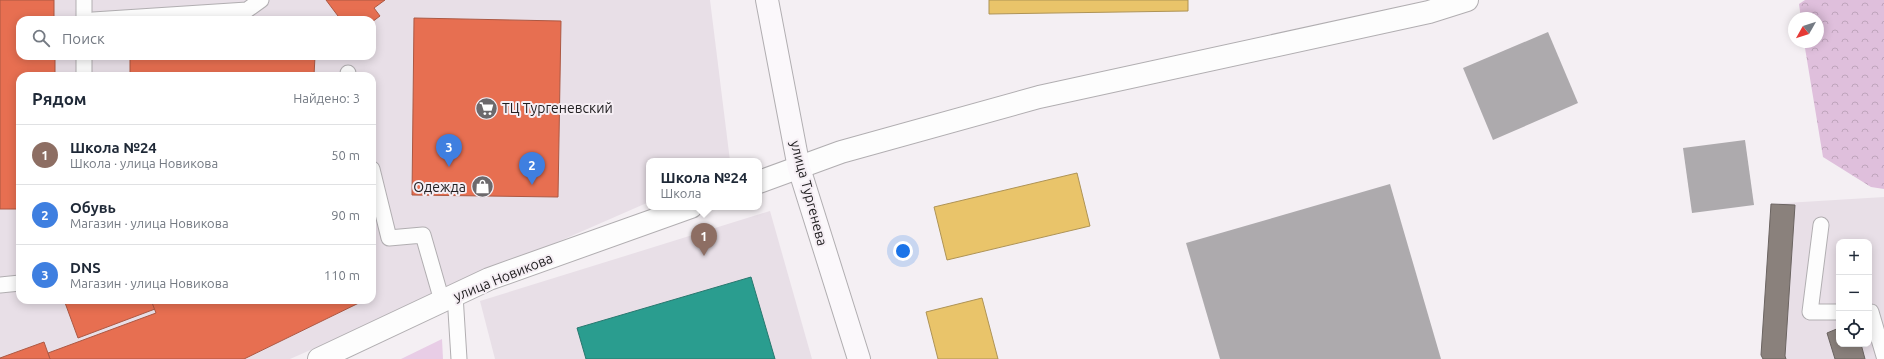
<!DOCTYPE html>
<html lang="ru">
<meta charset="utf-8">
<style>
:root{--surface:#fff;--page:#f2f2f3;--text:#1f2937;--muted:#747a83;--line:#e0e1e3;--accent:#ea580c}
body{margin:0;font-family:Ubuntu,sans-serif;background:var(--page);color:var(--text)}
.controls{position:absolute;right:12px;bottom:12px;display:grid;overflow:hidden;border-radius:8px;box-shadow:0 2px 10px #0003}
.controls button{width:36px;height:36px;display:grid;place-items:center;padding:0;border:0;border-bottom:1px solid var(--line);background:var(--surface);color:var(--text);font:20px sans-serif}
.compass{position:absolute;left:1788px;top:12px;width:36px;height:36px;border-radius:50%;background:var(--surface);box-shadow:0 2px 10px #0003;rotate:231deg}
.you{position:absolute;left:903px;top:251px;width:14px;height:14px;margin:-10px;border:3px solid #fff;border-radius:50%;background:#1a73e8;box-shadow:0 0 0 6px #1a73e833}
.badge{display:grid;place-items:center;width:26px;height:26px;border-radius:50%;background:var(--accent);color:#fff;font-size:13px;font-weight:700}
.pin{position:absolute;translate:-50% -33px;filter:drop-shadow(0 1px 2px #0008)}
.pin::after{content:'';position:absolute;top:21px;width:14px;height:12px;background:inherit;clip-path:polygon(0 0,100% 0,50% 100%)}
.popup{position:absolute;left:646px;top:158px;width:116px;height:52px;box-sizing:border-box;display:grid;place-content:center;border-radius:8px;background:var(--surface);filter:drop-shadow(0 1px 3px #0005);font-size:13px;white-space:nowrap;color:var(--muted)}
.popup b{font-size:15px;color:var(--text)}
.popup::after{content:'';position:absolute;left:50%;top:100%;margin-left:-8px;border:8px solid transparent;border-top-color:var(--surface)}
.list{margin:0;padding:0;list-style:none}
h2{display:flex;justify-content:space-between;align-items:center;height:52px;margin:0;padding:0 16px;font-size:17px}
h2 small{font-size:13px;font-weight:400;color:var(--muted)}
.list li{display:grid;grid-template-columns:26px 1fr auto;gap:12px;align-items:center;box-sizing:border-box;height:60px;padding:0 16px;border-top:1px solid var(--line)}
.list b{display:block;font-size:15px;white-space:nowrap}
.list p{margin:0;font-size:13px;white-space:nowrap;color:var(--muted)}
.list em{font-size:13px;font-style:normal;color:var(--muted)}
.icon{flex:none;width:22px;height:22px;fill:none;stroke:currentColor;stroke-width:2;stroke-linecap:round;stroke-linejoin:round}
.map{position:relative;flex:none;width:1884px;height:359px;overflow:hidden}
.search{position:absolute;background:var(--surface);box-shadow:0 2px 10px #0003;left:16px;top:16px;width:360px;height:44px;display:flex;align-items:center;gap:10px;box-sizing:border-box;padding:0 14px;border-radius:12px;color:var(--muted);font-size:15px}
.panel{position:absolute;background:var(--surface);box-shadow:0 2px 10px #0003;left:16px;top:72px;width:360px;height:232px;border-radius:12px}
.map>svg:first-child{display:block}
</style>
<div class="map">
<svg width="1884" height="359" viewBox="0 0 1884 359">
<defs>
<pattern id="forest-crowns" width="20" height="18" patternUnits="userSpaceOnUse"><rect width="20" height="18" fill="#dfbfdc"/><path d="M2 6a3 3 0 1 1 6 0M12 15a3 3 0 1 1 6 0" fill="none" stroke="#bfa4bc"/></pattern>
</defs>
<rect width="100%" height="100%" fill="#f4eff3"/>
<g fill="#e8dfe7" fill-rule="evenodd">
<path d="M0,0H710L730,161H649V202L290,359H0ZM20,20H372V56H20ZM20,76H372V300H20Z"/>
<path d="M1884,197V359H1763L1761,355L1771,204ZM1839,242H1869V344H1839Z"/>
<polygon points="770,211 812,359 495,359 480,301"/>
</g>
<polygon fill="#e8cde6" points="442,339 443,359 401,359"/>
<polygon fill="url(#forest-crowns)" points="1805,0 1884,0 1884,189 1871,187 1823,157 1804,42 1818,42 1818,18 1801,18 1799,4"/>
<g fill="#e9c46a" stroke="#ae9355">
<polygon points="989,0 1188,0 1188,11 989,14"/>
<polygon points="1077,173 1090,226 947,260 934,207"/>
<polygon points="982,298 998,359 938,359 926,312"/>
</g>
<g fill="#e76f51" stroke="#ac5843">
<polygon points="0,0 54,0 54,20 20,20 20,56 55,56 55,76 20,76 20,209 0,209"/>
<polygon points="326,0 385,0 374,8 380,16 372,22 372,20 341,20"/>
<polygon points="414,18 561,21 558,197 412,195"/>
<polygon points="130,56 315,56 314,76 130,76"/>
<polygon points="64,300 151,300 155,309 78,338"/>
<polygon points="151,300 365,300 244,359 50,359 48,353 156,313"/>
<polygon points="44,342 50,359 0,359 0,358"/>
</g>
<polygon fill="#2a9d8f" stroke="#28786f" points="751,277 775,359 586,359 577,328"/>
<g fill="#8a817c" stroke="#6b6461">
<polygon points="1771,204 1795,205 1785,356 1786,359 1763,359 1761,355"/>
<polygon points="1839,328 1839,344 1861,344 1865,359 1835,359 1827,333"/>
</g>
<g fill="#adaaad">
<polygon points="1548,32 1578,103 1493,140 1463,68"/>
<polygon points="1745,140 1754,205 1692,213 1683,148"/>
<polygon points="1390,184 1441,359 1220,359 1186,243"/>
</g>
<g fill="none" stroke-linecap="round" stroke-linejoin="round">
<defs>
<g id="service">
<polyline points="84,0 84,20"/>
<polyline points="93,20 247,10 261,0"/>
<polyline points="84,56 84,76"/>
<polyline points="348,73 348,76"/>
<polyline points="372,169 389,238 423,235 442,301"/>
<polyline points="1821,225 1810,312 1839,312"/>
<polyline points="0,285 20,283"/>
<polyline points="455,295 459,359"/>
<polyline points="1869,312 1871,312 1884,356"/>
</g>
<g id="minor">
<polyline points="759,182 841,152 1039,97 1429,12 1467,0"/>
<polyline points="319,359 489,279 691,207"/>
</g>
<polyline id="secondary" points="767,0 799,168 859,359"/>
</defs>
<use href="#service" stroke="#b1aeb1" stroke-width="17"/>
<use href="#minor" stroke="#b1aeb1" stroke-width="24"/>
<use href="#secondary" stroke="#b1aeb1" stroke-width="24"/>
<use href="#service" stroke="#fdfdfd" stroke-width="15"/>
<use href="#minor" stroke="#fdfdfd" stroke-width="22"/>
<use href="#secondary" stroke="#fbf8fb" stroke-width="22"/>
</g>
<defs>
<symbol id="supermarket-disc" viewBox="-11 -11 22 22"><circle r="9.5" fill="#6c696c" stroke="#f5eef4"/><path d="M-6-5.5h2.5l.6 2H6L4.5 2H-2.5L-4.4-4H-6ZM-1.5 3.2a1.3 1.3 0 1 0 .1 0ZM3 3.2a1.3 1.3 0 1 0 .1 0Z" fill="#fff"/></symbol>
<symbol id="shop-disc" viewBox="-11 -11 22 22"><circle r="9.5" fill="#6c696c" stroke="#f5eef4"/><path d="M-5-2.5h2.3a2.7 3.5 0 0 1 5.4 0H5L5.5 6h-11ZM-1.5-2.5h3a1.5 2.3 0 0 0-3 0Z" fill="#fff"/></symbol>
</defs>
<g fill-rule="evenodd">
<use href="#supermarket-disc" x="474" y="96" width="25" height="25"/>
<use href="#shop-disc" x="470" y="174" width="25" height="25"/>
</g>
<g text-anchor="middle" dominant-baseline="central" stroke-width="4" stroke-linejoin="round" paint-order="stroke">
<g font-size="14" fill="#232123" stroke="#f5eef4" text-anchor="start">
<text x="502" y="108">ТЦ Тургеневский</text>
<text x="466" y="187" text-anchor="end">Одежда</text>
</g>
<g font-size="14" fill="#232123" stroke="#f5eef4">
<text transform="translate(809 193) rotate(75)">улица Тургенева</text>
<text transform="translate(503 277) rotate(-22)">улица Новикова</text>
</g>
</g>
</svg>
<div class="controls">
<button>+</button>
<button>−</button>
<button><svg class="icon" aria-label="locate" viewBox="0 0 24 24"><circle cx="12" cy="12" r="6"/><path d="M12 2v4M12 18v4M2 12h4M18 12h4"/></svg></button>
</div>
<svg class="compass" viewBox="-18 -18 36 36"><path d="M0-13l5 13h-10z" fill="#e53935"/><path d="M0 13l5-13h-10z" fill="#747a83"/></svg>
<div class="you"></div>
<div class="pin badge" style="left:704px;top:256px;background:#8d6e63">1</div>
<div class="popup"><b>Школа №24</b>Школа</div>
<div class="pin badge" style="left:532px;top:185px;background:#3f7fe0">2</div>
<div class="pin badge" style="left:449px;top:167px;background:#3f7fe0">3</div>
<div class="search"><svg class="icon" aria-label="search" viewBox="0 0 24 24"><circle cx="10" cy="10" r="6"/><path d="M15 15l6 6"/></svg>Поиск</div>
<section class="panel">
<h2>Рядом<small>Найдено: 3</small></h2>
<ul class="list">
<li><span class="badge" style="background:#8d6e63">1</span><div><b>Школа №24</b><p>Школа · улица Новикова</p></div><em>50 m</em></li>
<li><span class="badge" style="background:#3f7fe0">2</span><div><b>Обувь</b><p>Магазин · улица Новикова</p></div><em>90 m</em></li>
<li><span class="badge" style="background:#3f7fe0">3</span><div><b>DNS</b><p>Магазин · улица Новикова</p></div><em>110 m</em></li>
</ul>
</section>
</div>
